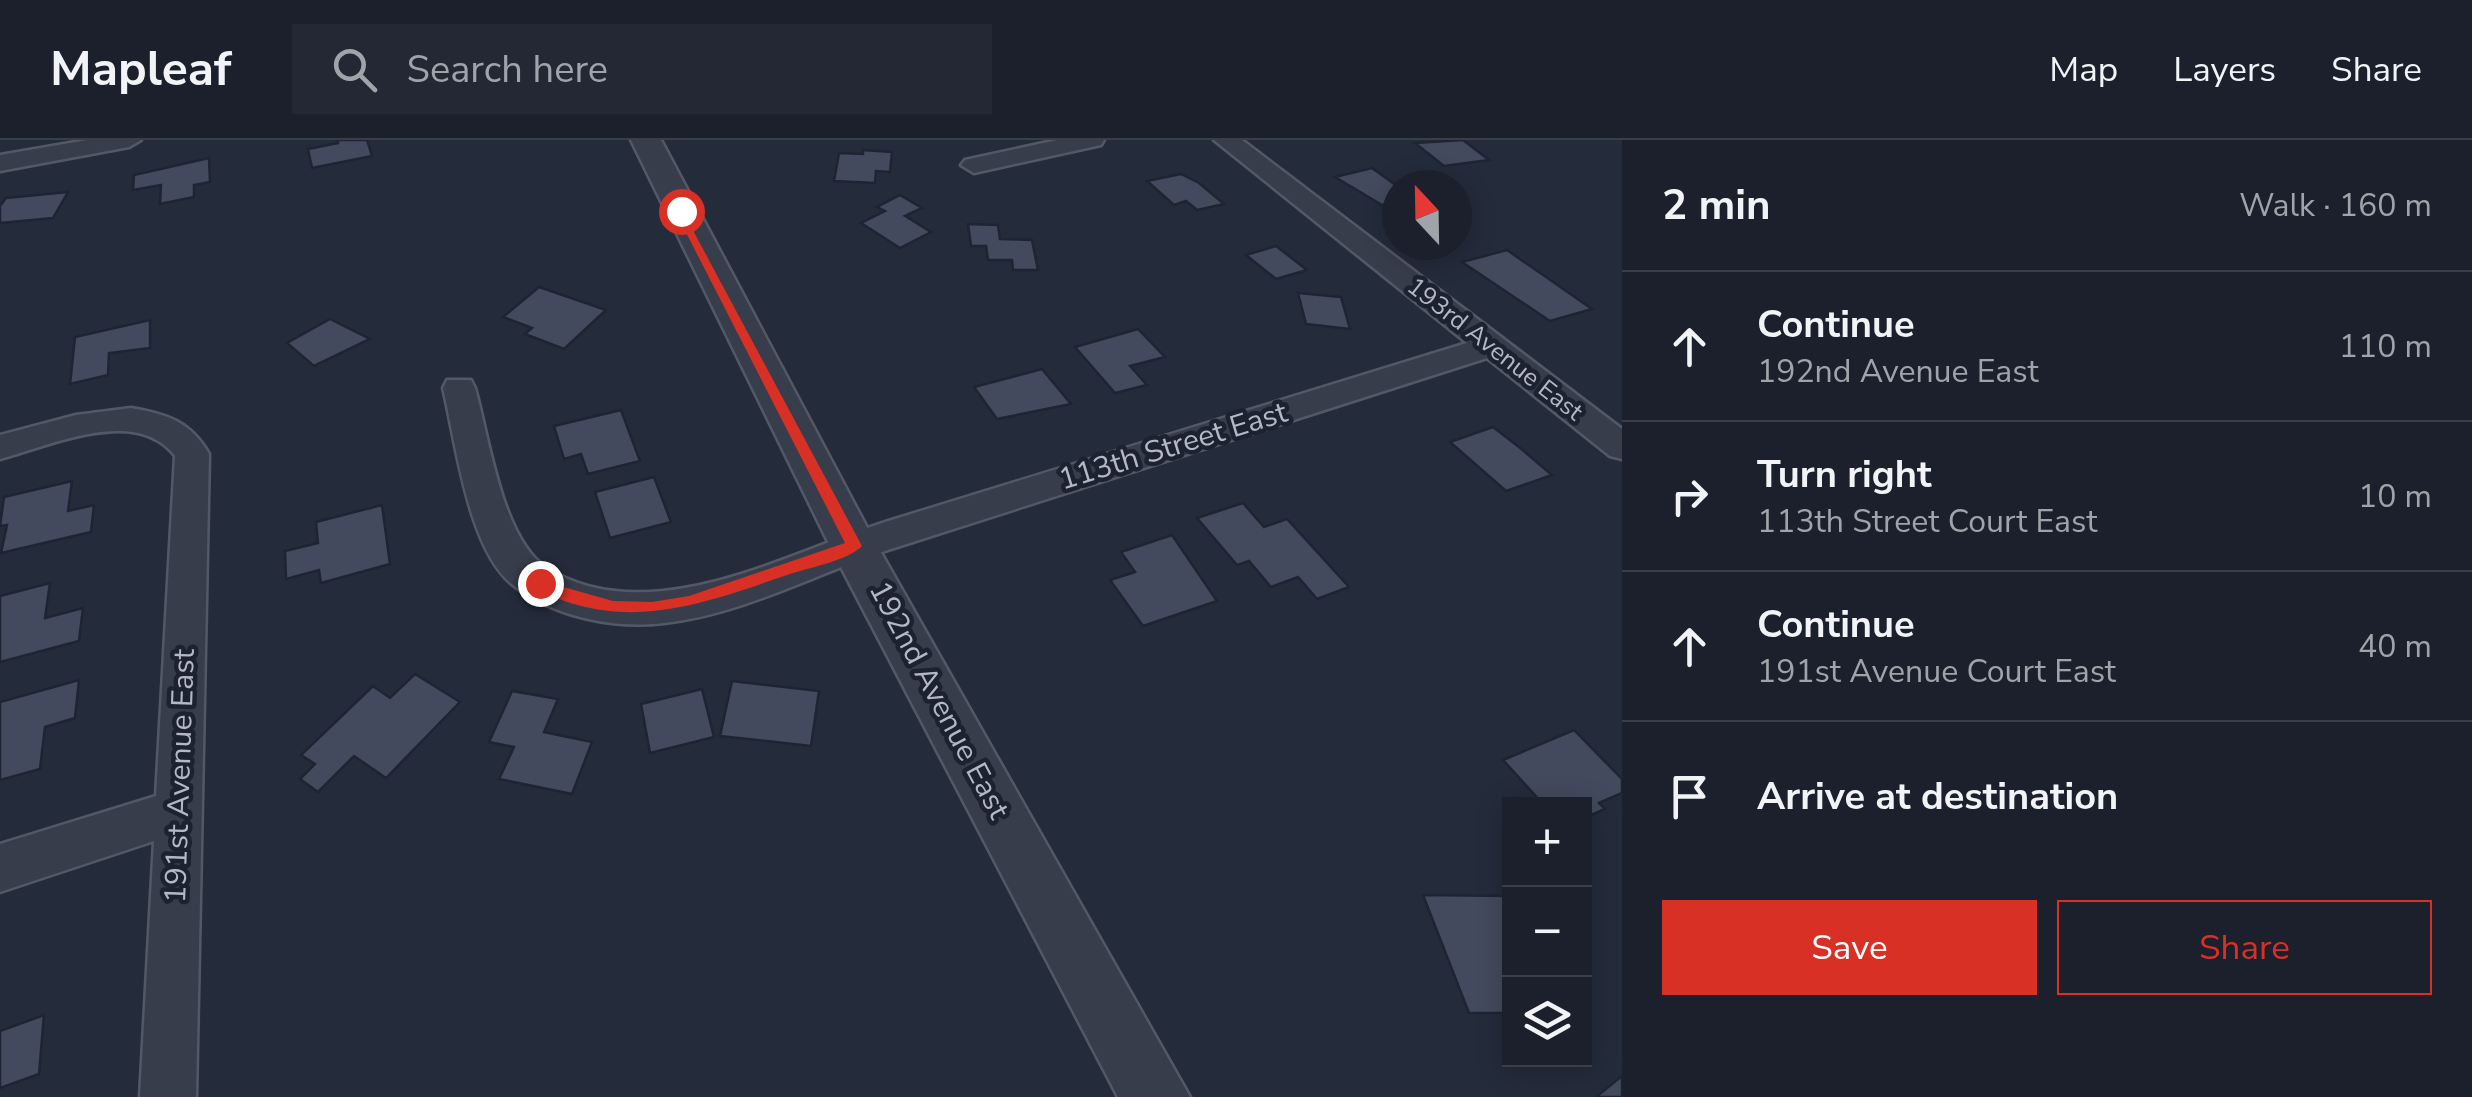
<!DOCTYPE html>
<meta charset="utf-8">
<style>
:root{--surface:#1b202c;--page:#242834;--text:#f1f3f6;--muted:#a0a3a9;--line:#393e48;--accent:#d93025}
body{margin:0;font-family:"Nunito Sans",sans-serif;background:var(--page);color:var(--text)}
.controls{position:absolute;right:30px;bottom:30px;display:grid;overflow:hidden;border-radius:0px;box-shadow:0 5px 25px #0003}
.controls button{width:90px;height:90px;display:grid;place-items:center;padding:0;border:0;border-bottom:2px solid var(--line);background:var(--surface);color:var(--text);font:50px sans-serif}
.compass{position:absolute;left:1382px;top:30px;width:90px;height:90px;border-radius:50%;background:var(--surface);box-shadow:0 5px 25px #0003;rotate:338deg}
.stop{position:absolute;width:30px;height:30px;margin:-22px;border:8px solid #d93025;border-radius:50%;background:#fff}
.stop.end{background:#d93025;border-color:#fff;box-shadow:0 2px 10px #0008}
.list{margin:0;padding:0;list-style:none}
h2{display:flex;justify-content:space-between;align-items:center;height:130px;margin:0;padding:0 40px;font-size:42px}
h2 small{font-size:32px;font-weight:400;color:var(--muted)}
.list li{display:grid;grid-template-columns:65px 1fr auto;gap:30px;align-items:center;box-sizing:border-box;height:150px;padding:0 40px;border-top:2px solid var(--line)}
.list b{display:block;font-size:38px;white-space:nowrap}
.list p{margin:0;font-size:32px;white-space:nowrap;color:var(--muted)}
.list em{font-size:32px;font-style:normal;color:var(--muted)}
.actions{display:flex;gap:20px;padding:30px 40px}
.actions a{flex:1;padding:22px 0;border:2px solid var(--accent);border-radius:0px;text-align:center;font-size:35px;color:var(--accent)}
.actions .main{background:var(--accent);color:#fff}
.icon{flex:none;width:55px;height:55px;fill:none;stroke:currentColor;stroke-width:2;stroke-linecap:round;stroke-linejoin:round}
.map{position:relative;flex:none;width:1622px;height:957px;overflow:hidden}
header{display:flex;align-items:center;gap:60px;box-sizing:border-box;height:140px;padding:0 50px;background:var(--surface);border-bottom:2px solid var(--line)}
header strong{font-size:48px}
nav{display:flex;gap:55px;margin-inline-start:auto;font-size:35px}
.search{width:700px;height:90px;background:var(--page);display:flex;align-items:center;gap:25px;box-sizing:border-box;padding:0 35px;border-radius:0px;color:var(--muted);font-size:38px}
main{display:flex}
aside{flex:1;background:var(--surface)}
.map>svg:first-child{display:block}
</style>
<header>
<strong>Mapleaf</strong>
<div class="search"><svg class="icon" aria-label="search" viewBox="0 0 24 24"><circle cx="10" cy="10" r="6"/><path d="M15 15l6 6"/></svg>Search here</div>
<nav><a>Map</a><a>Layers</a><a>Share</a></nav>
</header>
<main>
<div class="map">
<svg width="1622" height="957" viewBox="0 0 1622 957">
<rect width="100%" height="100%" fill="#242b3b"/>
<g fill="#434a5d" stroke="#1f2432" stroke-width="2.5">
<polygon points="337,0 367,0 372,16 312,28 308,9 338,3"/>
<polygon points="1463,0 1489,20 1444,26 1415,3"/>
<polygon points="863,10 892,12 890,32 876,31 875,43 834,41 839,13 863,14"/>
<polygon points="209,18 210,42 194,45 194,57 160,64 161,45 133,50 134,35"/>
<polygon points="1372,28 1397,46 1397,62 1382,65 1335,37"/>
<polygon points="1181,34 1199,43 1224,64 1197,70 1186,61 1174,65 1147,41"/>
<polygon points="68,52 53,78 0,83 0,66 6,58"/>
<polygon points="900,55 922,68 905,76 931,92 900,108 861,83 885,71 877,67"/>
<polygon points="968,84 998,85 1000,99 1032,100 1038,130 1013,130 1012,120 988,120 986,106 971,106"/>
<polygon points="1276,106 1307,130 1276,139 1246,115"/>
<polygon points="1507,110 1592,169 1550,181 1462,122"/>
<polygon points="539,147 606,170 564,209 525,194 532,188 503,177"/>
<polygon points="1298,153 1341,157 1350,189 1306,184"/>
<polygon points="330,179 370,199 314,226 287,203"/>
<polygon points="150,180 150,208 109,213 108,235 70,244 75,197"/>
<polygon points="1138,189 1165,217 1130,226 1147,245 1115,253 1075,207"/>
<polygon points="1042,229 1071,264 997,279 974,247"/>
<polygon points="621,270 640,321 588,334 581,314 564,319 554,286"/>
<polygon points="1493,287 1519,307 1552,335 1506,351 1450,302"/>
<polygon points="654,337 671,382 610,398 595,352"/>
<polygon points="72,341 68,371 94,365 91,392 1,413 7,385 0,386 4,357"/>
<polygon points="1243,363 1264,387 1287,379 1349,447 1317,459 1298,437 1271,447 1249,421 1237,425 1197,378"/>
<polygon points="382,365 390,424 321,443 319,430 286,439 285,411 318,403 316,382"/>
<polygon points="1172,395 1217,461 1143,486 1110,440 1135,432 1121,412"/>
<polygon points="50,443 45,478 83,468 79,501 0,522 0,456"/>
<polygon points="415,534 460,562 386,638 354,616 318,652 300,639 315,624 301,615 373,546 390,558"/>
<polygon points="79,540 75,578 45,587 40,629 0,640 0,562"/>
<polygon points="732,541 819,551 811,606 720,596"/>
<polygon points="702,549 714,597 650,613 641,564"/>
<polygon points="512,551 558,559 544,592 592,602 572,654 499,639 514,607 489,602"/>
<polygon points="1574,590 1622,639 1622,653 1599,663 1605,669 1584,678 1584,664 1543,664 1503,620"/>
<polygon points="1423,755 1509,756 1510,873 1469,873"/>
<polygon points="44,875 39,934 0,948 0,891"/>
<polygon points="1622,936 1622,957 1596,957"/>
</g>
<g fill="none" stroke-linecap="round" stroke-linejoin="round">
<defs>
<g id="minor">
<polygon points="87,0 141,0 129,7 0,31 0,15"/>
<polygon points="1057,0 1104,0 1101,5 974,33 961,25 965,20"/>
<path d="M1214,0H1242L1622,289V319L1610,316L1487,218C1289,281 1092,345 894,408C818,432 745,474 664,483C614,489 554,477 513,445C468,410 456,302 443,248L447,240H471L475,248C489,297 502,400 547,428C582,450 622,455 663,451C743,443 819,402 895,379C1085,320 1276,262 1467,203Z"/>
<path d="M131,268C167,274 191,282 209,314L196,957H140L154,701L0,752V704L156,656L175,316C136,265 50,306 0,319V295L76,275Z"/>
</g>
<polygon id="tertiary" points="631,0 661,0 871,395 1190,957 1118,957 830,406"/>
</defs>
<use href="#minor" stroke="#535866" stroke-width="5"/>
<use href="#tertiary" stroke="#535866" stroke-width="5"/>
<use href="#minor" fill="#383d4b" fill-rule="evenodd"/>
<use href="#tertiary" fill="#383d4b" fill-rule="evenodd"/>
</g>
<path fill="#d93025" d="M681,68L862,406C847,421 811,427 790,434C702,464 623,495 535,448V439L613,461L652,462L689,456L845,403L675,71Z"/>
<g text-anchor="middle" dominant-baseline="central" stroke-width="9" stroke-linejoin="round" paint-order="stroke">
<g font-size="25" fill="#b3b8c7" stroke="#1d2230">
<text transform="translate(1495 209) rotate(38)">193rd Avenue East</text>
</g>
<g font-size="30" fill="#b3b8c7" stroke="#1d2230">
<text transform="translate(1173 306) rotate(-17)">113th Street East</text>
<text transform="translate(939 560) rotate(62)">192nd Avenue East</text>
<text transform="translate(180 636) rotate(-88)">191st Avenue East</text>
</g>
</g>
</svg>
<div class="controls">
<button>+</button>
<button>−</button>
<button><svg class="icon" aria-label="layers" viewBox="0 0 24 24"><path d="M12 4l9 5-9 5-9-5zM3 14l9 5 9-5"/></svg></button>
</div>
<svg class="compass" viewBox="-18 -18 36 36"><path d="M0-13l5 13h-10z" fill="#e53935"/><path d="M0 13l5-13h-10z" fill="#a0a3a9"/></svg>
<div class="stop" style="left:681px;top:71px"></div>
<div class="stop end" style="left:540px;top:443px"></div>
</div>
<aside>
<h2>2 min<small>Walk · 160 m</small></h2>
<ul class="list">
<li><svg class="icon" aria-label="ahead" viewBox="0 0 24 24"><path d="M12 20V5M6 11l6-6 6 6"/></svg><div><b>Continue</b><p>192nd Avenue East</p></div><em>110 m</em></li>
<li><svg class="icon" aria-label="right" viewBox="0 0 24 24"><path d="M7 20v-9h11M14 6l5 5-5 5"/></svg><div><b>Turn right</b><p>113th Street Court East</p></div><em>10 m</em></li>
<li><svg class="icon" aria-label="ahead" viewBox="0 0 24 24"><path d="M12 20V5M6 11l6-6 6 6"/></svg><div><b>Continue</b><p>191st Avenue Court East</p></div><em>40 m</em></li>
<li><svg class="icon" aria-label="arrive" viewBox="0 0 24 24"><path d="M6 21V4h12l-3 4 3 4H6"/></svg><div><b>Arrive at destination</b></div></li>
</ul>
<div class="actions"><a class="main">Save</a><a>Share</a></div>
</aside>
</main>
